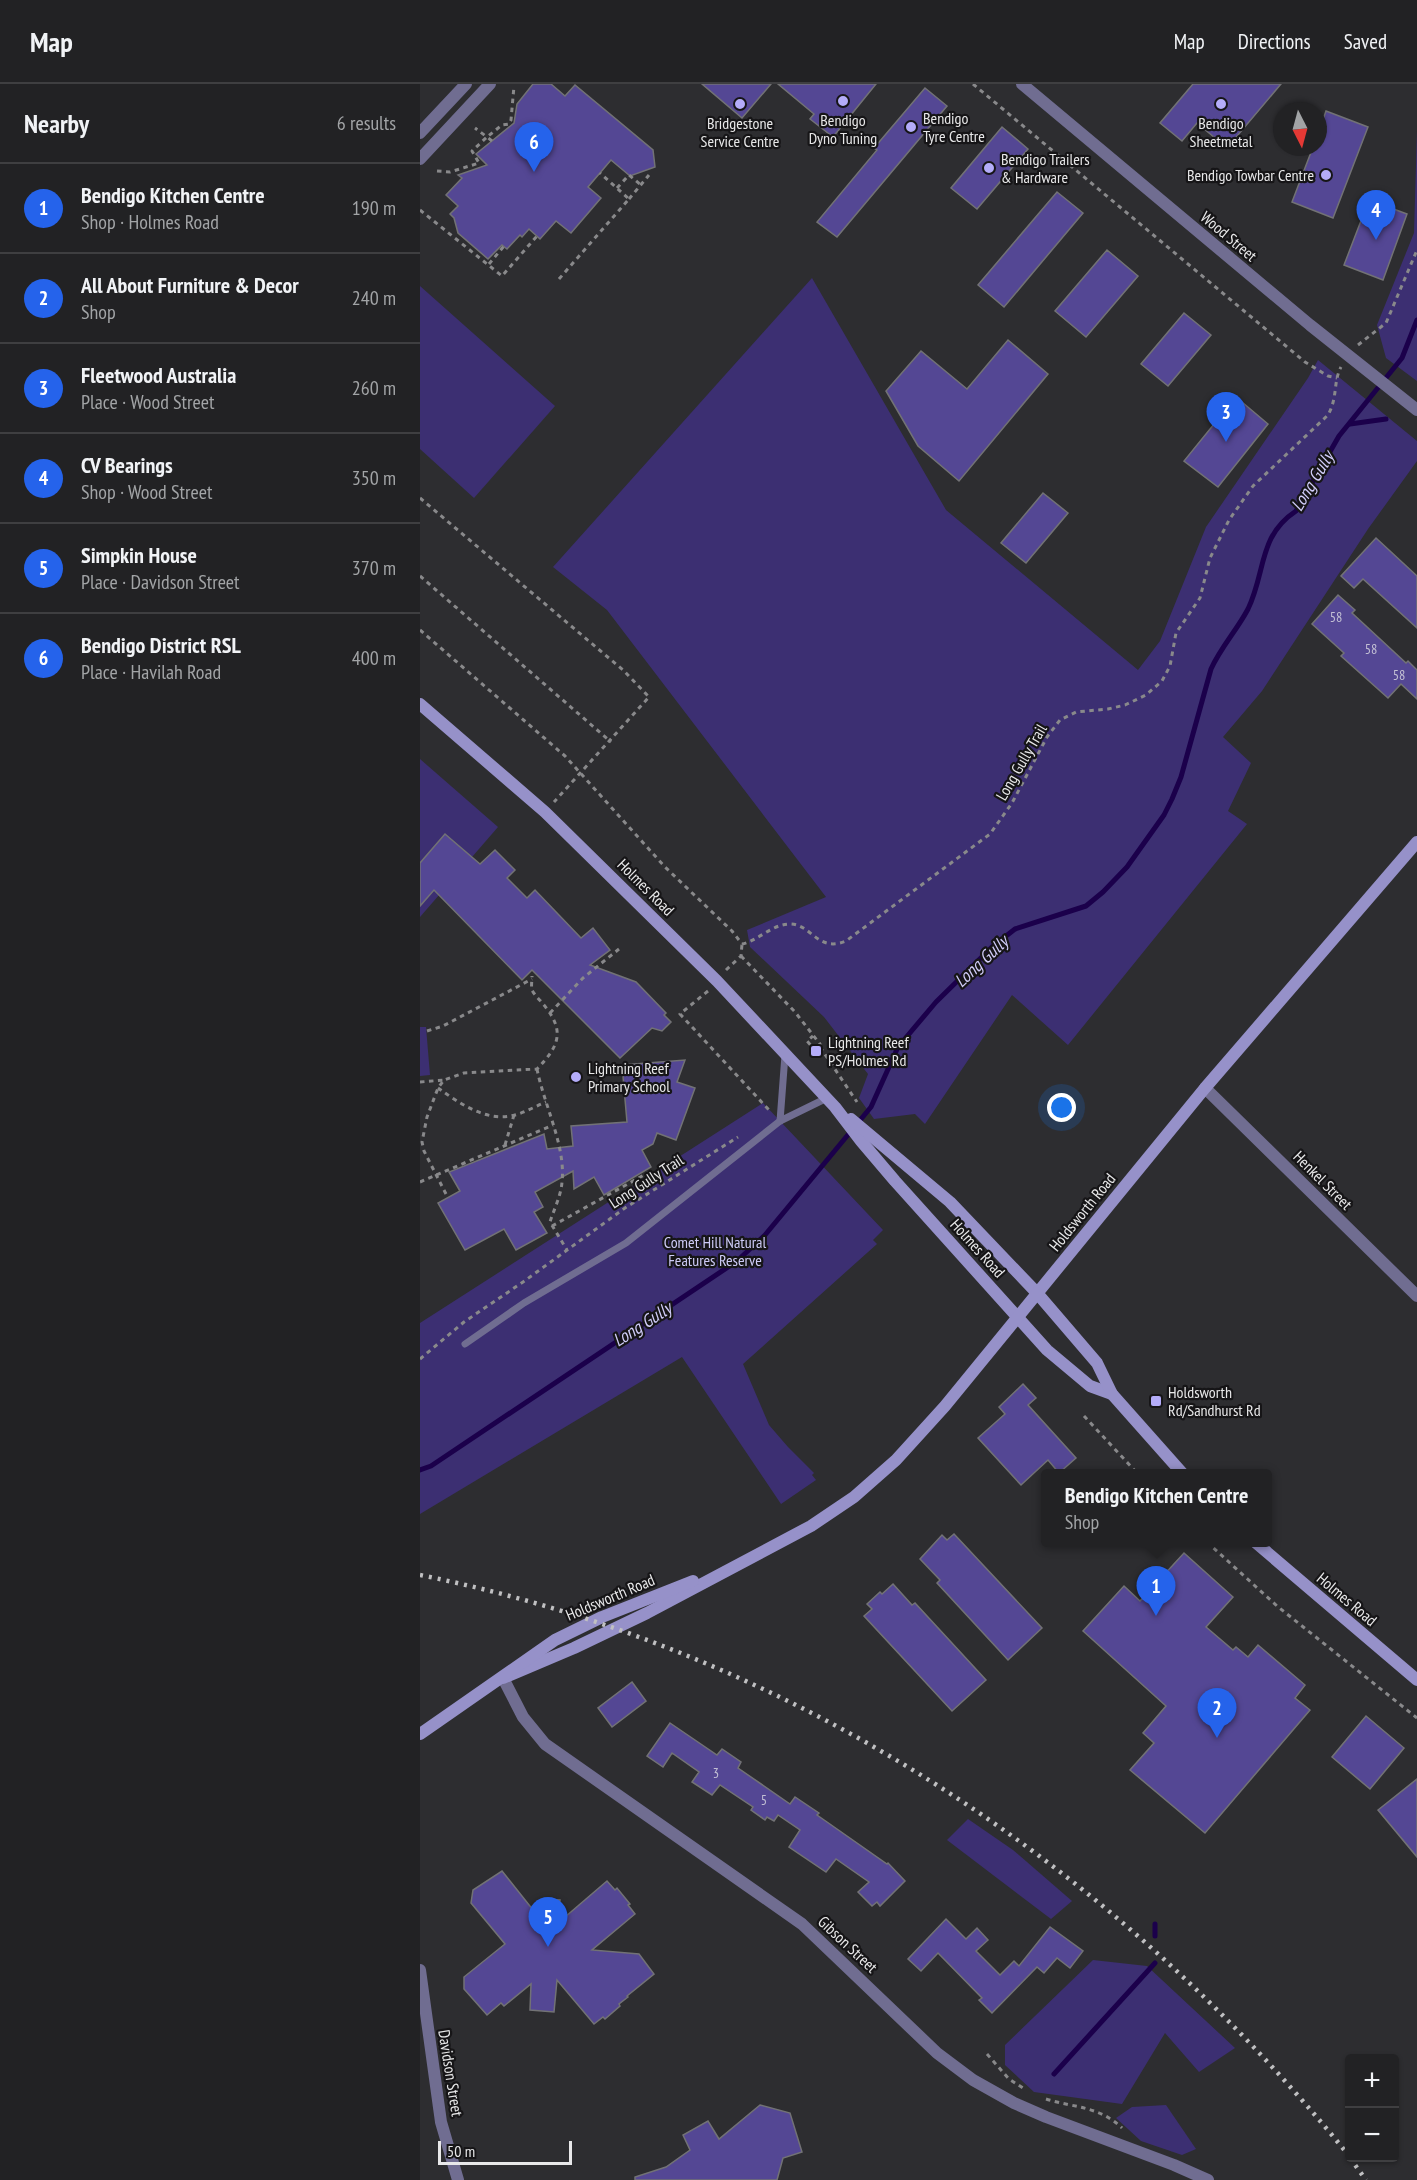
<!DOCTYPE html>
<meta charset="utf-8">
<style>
:root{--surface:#222224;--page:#2e2f31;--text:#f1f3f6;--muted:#a2a4a6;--line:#3f3f41;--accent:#2563eb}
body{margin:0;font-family:"PT Sans Narrow",sans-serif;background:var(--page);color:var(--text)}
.controls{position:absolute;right:18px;bottom:18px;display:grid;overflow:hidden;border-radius:6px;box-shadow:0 2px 4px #0004}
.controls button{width:54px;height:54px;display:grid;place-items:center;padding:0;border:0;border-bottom:2px solid var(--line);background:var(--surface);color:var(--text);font:30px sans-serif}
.compass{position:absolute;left:853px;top:18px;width:54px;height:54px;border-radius:50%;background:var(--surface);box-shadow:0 2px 4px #0004;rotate:174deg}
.scale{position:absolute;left:18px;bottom:15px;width:134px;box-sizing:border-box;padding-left:6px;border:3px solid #e8e8e9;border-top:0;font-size:16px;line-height:21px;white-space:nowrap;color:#e8e8e9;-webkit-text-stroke:4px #161517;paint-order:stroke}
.you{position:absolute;left:642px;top:1024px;width:21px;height:21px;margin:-15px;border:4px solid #fff;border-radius:50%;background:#1a73e8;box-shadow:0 0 0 9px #1a73e833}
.badge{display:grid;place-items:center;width:39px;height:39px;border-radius:50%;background:var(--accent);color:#fff;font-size:20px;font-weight:700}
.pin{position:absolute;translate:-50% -50px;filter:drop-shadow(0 2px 3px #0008)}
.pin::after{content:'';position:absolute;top:32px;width:21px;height:18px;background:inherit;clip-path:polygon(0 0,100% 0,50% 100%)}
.popup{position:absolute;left:621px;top:1385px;width:231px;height:78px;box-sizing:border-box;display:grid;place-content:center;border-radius:6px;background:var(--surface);filter:drop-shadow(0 2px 4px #0005);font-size:20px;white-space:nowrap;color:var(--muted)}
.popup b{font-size:22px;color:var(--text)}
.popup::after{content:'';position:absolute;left:50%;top:100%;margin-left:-12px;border:12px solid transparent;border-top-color:var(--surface)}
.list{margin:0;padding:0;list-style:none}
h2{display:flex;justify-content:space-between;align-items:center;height:78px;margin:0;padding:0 24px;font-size:26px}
h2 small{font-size:20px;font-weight:400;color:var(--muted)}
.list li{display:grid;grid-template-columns:39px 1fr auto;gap:18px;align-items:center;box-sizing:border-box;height:90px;padding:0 24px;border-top:2px solid var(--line)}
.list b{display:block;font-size:22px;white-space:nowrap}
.list p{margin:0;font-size:20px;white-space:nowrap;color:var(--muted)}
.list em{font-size:20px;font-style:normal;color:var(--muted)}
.map{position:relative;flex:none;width:997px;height:2096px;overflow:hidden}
header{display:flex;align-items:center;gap:36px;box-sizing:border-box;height:84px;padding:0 30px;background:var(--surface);border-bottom:2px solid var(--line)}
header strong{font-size:28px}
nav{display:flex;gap:33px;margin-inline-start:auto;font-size:21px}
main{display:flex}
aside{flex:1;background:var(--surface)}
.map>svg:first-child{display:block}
</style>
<header>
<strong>Map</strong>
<nav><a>Map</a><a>Directions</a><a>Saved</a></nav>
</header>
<main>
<aside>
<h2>Nearby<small>6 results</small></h2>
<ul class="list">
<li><span class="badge">1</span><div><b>Bendigo Kitchen Centre</b><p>Shop · Holmes Road</p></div><em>190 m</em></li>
<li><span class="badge">2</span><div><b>All About Furniture &amp; Decor</b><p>Shop</p></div><em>240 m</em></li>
<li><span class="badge">3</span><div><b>Fleetwood Australia</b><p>Place · Wood Street</p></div><em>260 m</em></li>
<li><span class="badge">4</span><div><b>CV Bearings</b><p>Shop · Wood Street</p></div><em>350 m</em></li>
<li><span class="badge">5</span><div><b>Simpkin House</b><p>Place · Davidson Street</p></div><em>370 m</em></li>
<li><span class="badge">6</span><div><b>Bendigo District RSL</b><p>Place · Havilah Road</p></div><em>400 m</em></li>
</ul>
</aside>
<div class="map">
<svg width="997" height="2096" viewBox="0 0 997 2096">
<rect width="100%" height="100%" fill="#2d2d30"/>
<g fill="#3c2f72">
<polygon points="997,47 997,297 966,274 957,241 994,149"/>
<polygon points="392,194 526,426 718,586 740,557 786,443 888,294 898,276 997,357 997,377 948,445 842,607 803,653 831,679 808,727 827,740 648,961 592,911 505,1040 495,1030 454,1035 439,1014 448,990 404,933 330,863 327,846 406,813 187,526 133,483"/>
<polygon points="0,202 135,322 54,414 0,365"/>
<polygon points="0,675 78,743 0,833"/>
<polygon points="0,943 6,943 10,991 0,992"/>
<polygon points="343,1019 463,1146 453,1156 457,1160 323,1280 349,1341 368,1363 394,1389 392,1391 396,1396 361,1420 262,1273 0,1430 0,1239"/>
<polygon points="548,1735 593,1766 652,1817 631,1835 527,1756"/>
<polygon points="673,1876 727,1882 815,1964 779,1988 745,1949 702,2020 614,2008 585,1981 585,1961"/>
<polygon points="746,2021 776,2065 762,2071 721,2057 696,2034 712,2023"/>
</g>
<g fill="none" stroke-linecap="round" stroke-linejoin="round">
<g stroke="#1b004b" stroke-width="5">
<polyline points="930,340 966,335"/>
<path d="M0,1386L11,1382L317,1177L345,1151L451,1023L478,963L516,918L572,863L595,845L666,822L683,808L707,783L744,731L752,715L761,693L791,585C801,563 817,546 828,525C846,488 838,452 876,427L919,352L982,274L997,236"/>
<polyline points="735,1840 735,1852"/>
<polyline points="634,1990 735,1879"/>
</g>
</g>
<g fill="#544794" stroke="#727275" stroke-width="1.5">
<polygon points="113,0 131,0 145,12 155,1 233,66 235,83 210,92 191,76 168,103 181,114 151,149 136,137 120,155 109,145 102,153 100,151 87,165 82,161 68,175 38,149 34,134 30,130 38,122 26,111 42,94 38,91 67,81 56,70 94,39 97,20"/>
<polygon points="282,0 351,0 322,34"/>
<polygon points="358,0 456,0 413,53 390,35 394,30"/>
<polygon points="773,0 861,0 807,64 777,39 762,57 740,39"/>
<polygon points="505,4 527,22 417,153 397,138 457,66 454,64"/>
<polygon points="906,27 948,43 913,134 872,118 893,63 898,63 898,50"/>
<polygon points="582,43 608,65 557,125 531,104"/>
<polygon points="637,108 663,129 584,223 558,201"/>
<polygon points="949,116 987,130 963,196 924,181"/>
<polygon points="687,166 718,192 666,253 635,227"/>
<polygon points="764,229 791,251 748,302 721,280"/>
<polygon points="588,256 628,290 539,397 498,362 466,307 501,267 547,305"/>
<polygon points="816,313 848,340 798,403 764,377"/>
<polygon points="623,409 648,429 606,479 581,459"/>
<polygon points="956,454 997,492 997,544 943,495 934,504 921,492"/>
<polygon points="918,511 935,526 932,529 986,579 988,577 997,586 997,615 981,600 968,614 921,572 924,569 892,540"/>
<polygon points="25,750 60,780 75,766 95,786 87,794 107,814 115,806 161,854 173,844 190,866 170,881 216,898 246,929 244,931 251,938 242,947 232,944 200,974 112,886 102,896 14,806 0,822 0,779"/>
<polygon points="265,976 257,998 275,1004 256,1056 237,1049 233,1060 222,1066 231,1083 184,1111 174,1093 154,1105 153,1087 115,1108 123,1123 114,1128 127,1149 96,1166 84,1145 45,1166 18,1119 40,1107 29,1088 124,1050 127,1065 153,1062 151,1042 207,1038 202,981"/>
<polygon points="603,1300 616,1314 608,1321 656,1374 639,1389 628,1376 601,1401 558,1354 585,1330 579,1323"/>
<polygon points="534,1450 622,1544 588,1576 517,1499 520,1496 500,1475 522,1451 527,1456"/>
<polygon points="764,1469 813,1513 786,1543 813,1566 816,1563 828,1573 838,1561 885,1601 875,1614 890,1626 785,1749 710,1686 734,1659 723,1649 746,1622 663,1547 704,1502 720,1517"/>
<polygon points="473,1500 492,1521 495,1519 566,1596 532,1627 444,1532 452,1525 447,1520 460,1508 462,1510"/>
<polygon points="212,1598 226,1617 192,1643 178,1624"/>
<polygon points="946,1632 984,1664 950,1705 912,1673"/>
<polygon points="250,1639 297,1671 302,1665 321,1678 318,1684 370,1720 375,1713 399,1729 397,1731 467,1780 468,1779 485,1797 460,1822 457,1818 452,1822 438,1808 449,1798 416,1775 406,1788 369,1763 380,1746 358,1731 354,1737 347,1733 345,1736 331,1726 333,1723 300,1701 292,1711 272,1698 279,1688 252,1669 243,1683 227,1672"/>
<polygon points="997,1695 997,1773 958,1726"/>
<polygon points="82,1787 121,1836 124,1815 140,1816 138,1839 187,1797 195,1806 197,1804 210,1820 208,1821 215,1830 172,1866 219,1870 234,1890 207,1912 208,1913 199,1920 200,1922 185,1935 183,1933 174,1940 137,1896 134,1928 110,1926 111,1900 84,1922 81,1919 67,1931 44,1905 44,1893 85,1860 51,1819 53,1806"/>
<polygon points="526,1835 546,1855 557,1844 568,1856 556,1867 580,1891 594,1877 599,1882 630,1843 663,1867 650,1884 637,1874 624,1889 617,1883 572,1929 559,1916 562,1914 518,1869 501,1887 488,1875"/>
<polygon points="340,2021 370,2029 382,2068 363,2074 357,2096 215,2096 215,2093 246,2083 270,2066 263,2051 288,2037 299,2055"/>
</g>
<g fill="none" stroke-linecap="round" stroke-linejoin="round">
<g stroke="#89898b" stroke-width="3" stroke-dasharray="4.5 4.5" stroke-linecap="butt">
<polyline points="553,0 885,278 908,292 917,294"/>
<polyline points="72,57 67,53 82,41 89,40 91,36 94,2"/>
<polyline points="17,87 30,88 59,79 52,67 67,53 55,44"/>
<polyline points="197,104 209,91 221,101"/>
<polyline points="209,115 229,91"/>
<polyline points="0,126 82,192 117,152"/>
<polyline points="69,180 84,162"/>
<polyline points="139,195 209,115 180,89"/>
<polyline points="938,261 966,239 997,166"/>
<polyline points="0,414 203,586 229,613 134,718"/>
<polyline points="0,492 191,658"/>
<polyline points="0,546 145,672 245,783 312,847 322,860"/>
<path d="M322,860C338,857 352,840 370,840C392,840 397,869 426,857L570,750L592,719L627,653L640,636L656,628L688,625L705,621L726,611L742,597L750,582L756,549L780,514L790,474L809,436L833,402L908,331C918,313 913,298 921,283"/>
<polyline points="321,872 375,928 400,960 396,967 387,957 393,952"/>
<polyline points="306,886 321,872 322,860"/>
<polyline points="288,907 260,930 349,1026"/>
<polyline points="130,929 163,894 199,865"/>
<polyline points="7,947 23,942 112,895"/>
<polyline points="400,963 437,1018"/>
<path d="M117,985C124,1021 146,1062 142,1098C141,1112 134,1125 130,1138L147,1166"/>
<polyline points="0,998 24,996"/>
<path d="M18,1004C39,1019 67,1039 95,1031C106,1028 116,1022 126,1018"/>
<polyline points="85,1061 94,1031"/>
<polyline points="0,1098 133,1041"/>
<path d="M26,1110L4,1067L2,1058L7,1033L18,1004L24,996L44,989L117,985C136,965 146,950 127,925C123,919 115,912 112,906C111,902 112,896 112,892"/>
<polyline points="132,1142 233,1086"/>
<polyline points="0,1275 44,1238 103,1198 205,1124 318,1053"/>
<polyline points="664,1332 718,1390"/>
<polyline points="787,1458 857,1522 997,1634"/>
<polyline points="567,1970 589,1995 606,2006"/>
<path d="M626,2015C655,2024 679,2022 702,2044"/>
</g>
<g stroke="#706d91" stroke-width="7">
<polyline points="360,1037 365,971"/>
<polyline points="45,1260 104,1219 206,1159 360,1037 407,1014"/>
</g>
<g stroke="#706d91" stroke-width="12">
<polyline points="785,1004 997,1212"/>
<polyline points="83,1594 103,1633 125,1660 382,1840 517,1969 553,1996 594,2019 626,2033 754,2081 788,2096"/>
<polyline points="0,1886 21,2038 38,2096"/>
</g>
<g stroke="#706d91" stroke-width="12">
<polyline points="602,0 890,241 997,326"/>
<polyline points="0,49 46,0"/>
<polyline points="0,75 70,0"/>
</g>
<g stroke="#9691c9" stroke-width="12">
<polyline points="0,620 125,728 297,897 415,1023 441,1057 475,1097 627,1266 670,1302 692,1310"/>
<polyline points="431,1035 530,1118 617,1209 677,1279 692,1310 763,1390"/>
<polyline points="835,1458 997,1596"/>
<polyline points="83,1594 154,1564 227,1529 391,1442 434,1413 476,1376 525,1322 785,1004 997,758"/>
<polyline points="0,1650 135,1556 182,1533 273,1497"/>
</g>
<g stroke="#c0c0c2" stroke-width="4.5" stroke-dasharray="3 6" stroke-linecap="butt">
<path d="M0,1491C372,1566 693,1780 930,2073"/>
<polyline points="930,2074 946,2096"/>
</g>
</g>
<g fill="#b4acf9" stroke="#161517" stroke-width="2">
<circle cx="423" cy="17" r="6"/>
<circle cx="320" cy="20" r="6"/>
<circle cx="801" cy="20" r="6"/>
<circle cx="491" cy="43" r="6"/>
<circle cx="569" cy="84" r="6"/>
<circle cx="906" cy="91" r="6"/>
<rect x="390" y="961" width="12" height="12" rx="3"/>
<circle cx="156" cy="993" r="6"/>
<rect x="730" y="1311" width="12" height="12" rx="3"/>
</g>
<g text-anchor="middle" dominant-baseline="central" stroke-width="4.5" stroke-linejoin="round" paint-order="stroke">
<g font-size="14" fill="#c3c0d4">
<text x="916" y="533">58</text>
<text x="951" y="565">58</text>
<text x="979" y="591">58</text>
<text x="296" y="1689">3</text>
<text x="344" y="1716">5</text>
</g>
<g font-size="16" fill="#e8e8e9" stroke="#161517" text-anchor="start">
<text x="503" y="34">Bendigo<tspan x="503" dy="18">Tyre Centre</tspan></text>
<text x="423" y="36" text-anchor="middle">Bendigo<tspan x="423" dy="18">Dyno Tuning</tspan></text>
<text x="320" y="39" text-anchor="middle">Bridgestone<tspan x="320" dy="18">Service Centre</tspan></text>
<text x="801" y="39" text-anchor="middle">Bendigo<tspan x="801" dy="18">Sheetmetal</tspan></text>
<text x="581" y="75">Bendigo Trailers<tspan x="581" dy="18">&amp; Hardware</tspan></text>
<text x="894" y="91" text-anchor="end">Bendigo Towbar Centre</text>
<text x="408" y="958">Lightning Reef<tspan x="408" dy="18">PS/Holmes Rd</tspan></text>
<text x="168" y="984">Lightning Reef<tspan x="168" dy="18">Primary School</tspan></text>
<text x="748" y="1308">Holdsworth<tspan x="748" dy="18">Rd/Sandhurst Rd</tspan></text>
</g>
<g font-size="16" fill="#e8e8e9" stroke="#161517">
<text transform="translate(809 152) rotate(40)">Wood Street</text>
<text transform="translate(601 678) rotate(-60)">Long Gully Trail</text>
<text transform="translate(226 803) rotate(45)">Holmes Road</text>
<text transform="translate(903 1096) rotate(45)">Henkel Street</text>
<text transform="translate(226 1097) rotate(-33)">Long Gully Trail</text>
<text transform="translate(662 1128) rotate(-51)">Holdsworth Road</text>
<text transform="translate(558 1164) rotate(48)">Holmes Road</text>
<text transform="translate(190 1513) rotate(-23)">Holdsworth Road</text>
<text transform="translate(927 1515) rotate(40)">Holmes Road</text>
<text transform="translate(428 1860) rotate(43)">Gibson Street</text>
<text transform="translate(31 1989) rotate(81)">Davidson Street</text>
</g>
<g font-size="16" fill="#cecbf7" stroke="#161517">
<text x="295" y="1158">Comet Hill Natural<tspan x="295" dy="18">Features Reserve</tspan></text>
</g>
<g font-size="18" font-style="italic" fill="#d1cdf9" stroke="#161517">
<text transform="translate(892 397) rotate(-59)">Long Gully</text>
<text transform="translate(561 877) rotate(-43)">Long Gully</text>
<text transform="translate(222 1240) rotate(-33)">Long Gully</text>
</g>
</g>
</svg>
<div class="controls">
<button>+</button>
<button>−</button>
</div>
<svg class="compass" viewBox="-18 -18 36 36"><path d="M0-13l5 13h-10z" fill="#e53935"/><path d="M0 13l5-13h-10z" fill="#a2a4a6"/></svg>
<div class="scale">50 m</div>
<div class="you"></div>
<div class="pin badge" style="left:736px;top:1532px">1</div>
<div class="popup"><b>Bendigo Kitchen Centre</b>Shop</div>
<div class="pin badge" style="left:797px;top:1654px">2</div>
<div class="pin badge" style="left:806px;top:358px">3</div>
<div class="pin badge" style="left:956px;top:156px">4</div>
<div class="pin badge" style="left:128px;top:1863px">5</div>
<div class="pin badge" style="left:114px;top:88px">6</div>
</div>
</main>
